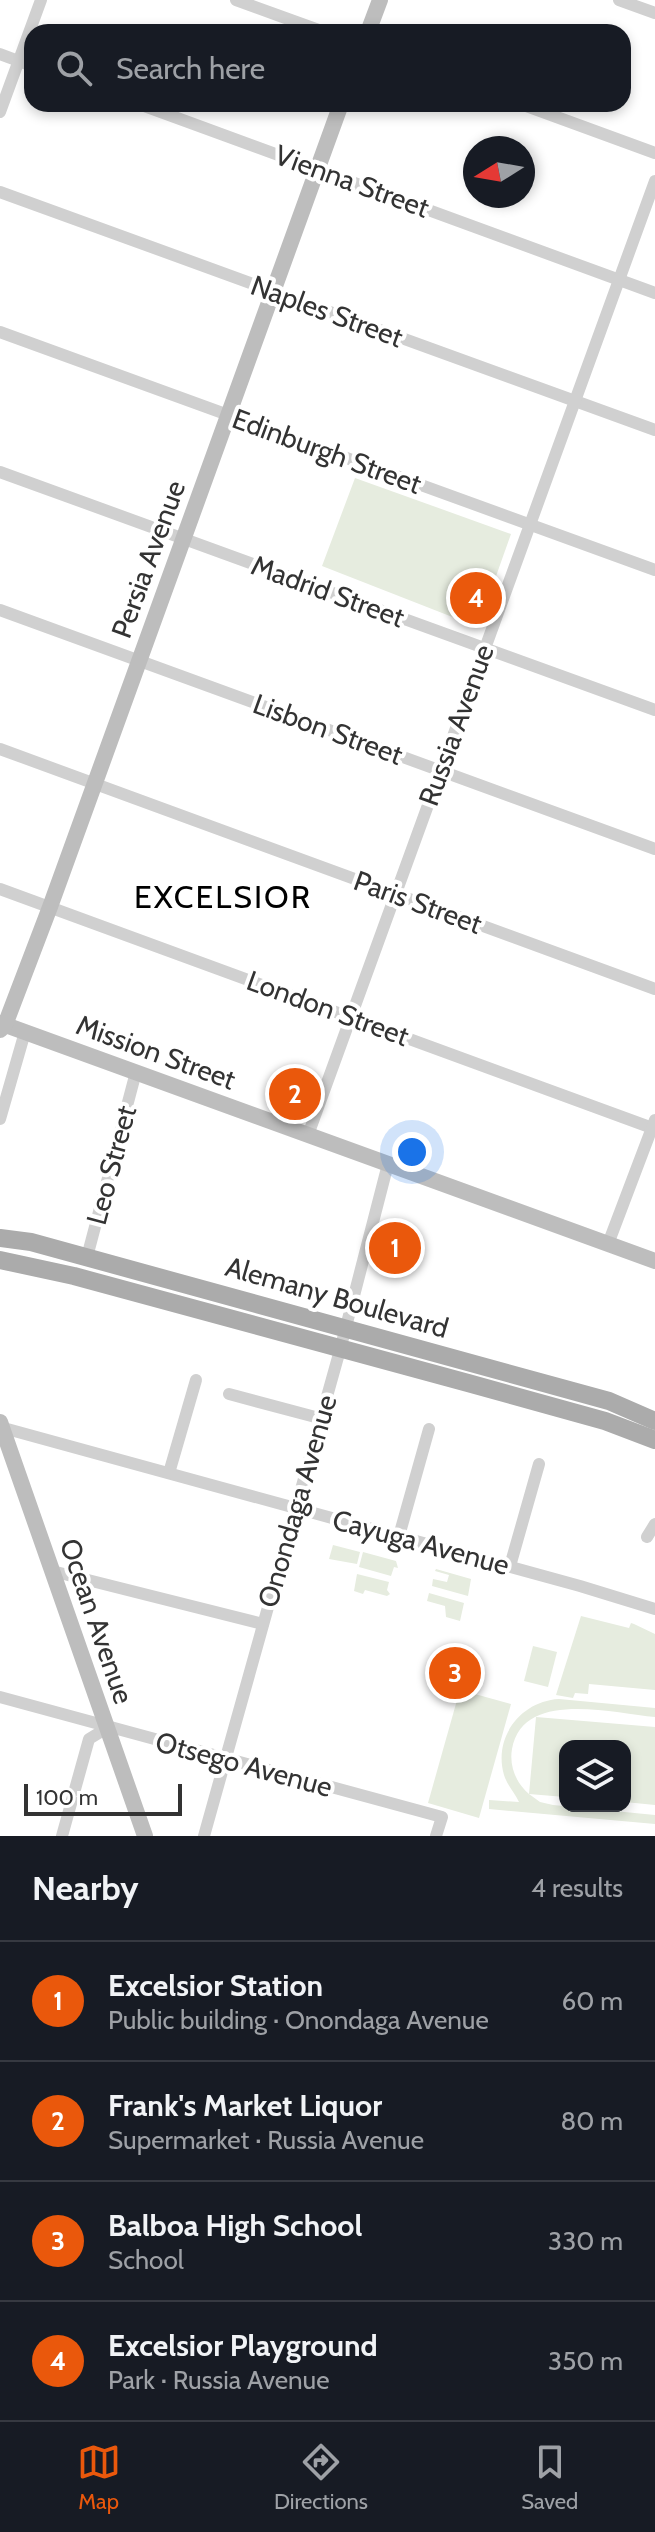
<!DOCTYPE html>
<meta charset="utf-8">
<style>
:root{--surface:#171b24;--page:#242831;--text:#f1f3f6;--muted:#9ea1a6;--line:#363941;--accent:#ea580c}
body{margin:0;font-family:Cabin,sans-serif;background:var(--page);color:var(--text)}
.controls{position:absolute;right:24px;bottom:24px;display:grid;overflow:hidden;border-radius:16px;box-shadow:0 4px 12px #0003}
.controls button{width:72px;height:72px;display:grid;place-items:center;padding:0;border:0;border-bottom:2px solid var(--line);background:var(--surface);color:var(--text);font:40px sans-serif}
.compass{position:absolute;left:463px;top:136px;width:72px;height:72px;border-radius:50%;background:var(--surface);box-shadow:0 4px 12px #0003;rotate:259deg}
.scale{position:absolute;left:24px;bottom:20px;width:158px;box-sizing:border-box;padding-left:8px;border:4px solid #333;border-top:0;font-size:22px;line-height:28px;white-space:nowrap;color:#333;-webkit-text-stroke:6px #fff;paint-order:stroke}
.you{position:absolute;left:412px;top:1152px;width:28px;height:28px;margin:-20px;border:6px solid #fff;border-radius:50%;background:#1a73e8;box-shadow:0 0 0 12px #1a73e833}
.badge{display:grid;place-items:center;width:52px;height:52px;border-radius:50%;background:var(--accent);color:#fff;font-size:26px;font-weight:700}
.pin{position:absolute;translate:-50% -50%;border:4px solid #fff;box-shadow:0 2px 8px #0006}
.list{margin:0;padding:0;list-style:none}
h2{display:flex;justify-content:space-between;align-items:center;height:104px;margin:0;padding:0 32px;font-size:34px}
h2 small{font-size:26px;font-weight:400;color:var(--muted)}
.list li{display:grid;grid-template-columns:52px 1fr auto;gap:24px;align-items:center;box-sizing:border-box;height:120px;padding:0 32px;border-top:2px solid var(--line)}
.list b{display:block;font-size:30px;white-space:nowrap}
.list p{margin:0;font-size:26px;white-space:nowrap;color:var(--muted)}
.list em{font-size:26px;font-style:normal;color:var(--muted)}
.icon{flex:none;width:44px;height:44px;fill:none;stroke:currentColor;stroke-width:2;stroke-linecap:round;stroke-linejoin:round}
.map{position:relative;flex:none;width:655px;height:1836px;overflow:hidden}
.search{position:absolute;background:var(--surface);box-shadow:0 4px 12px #0003;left:24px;right:24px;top:24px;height:88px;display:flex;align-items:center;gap:20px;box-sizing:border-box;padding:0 28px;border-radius:24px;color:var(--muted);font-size:30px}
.sheet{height:584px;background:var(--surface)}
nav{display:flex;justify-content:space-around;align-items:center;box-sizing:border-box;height:112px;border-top:2px solid var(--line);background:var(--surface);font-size:22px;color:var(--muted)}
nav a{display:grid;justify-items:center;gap:4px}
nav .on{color:var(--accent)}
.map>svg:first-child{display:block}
</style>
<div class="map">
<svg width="655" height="1836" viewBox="0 0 655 1836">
<rect width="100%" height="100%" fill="#fff"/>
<g fill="#e6ecdf">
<polygon points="355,478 511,534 478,627 322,566"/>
<polygon points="333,1545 360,1552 357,1564 329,1559"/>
<polygon points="363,1552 396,1561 398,1568 394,1567 391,1576 359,1567"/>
<polygon points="436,1569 471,1579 468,1596 432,1586 433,1579 447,1582 449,1575 435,1571"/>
<polygon points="357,1574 389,1582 387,1590 390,1594 387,1596 365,1590 363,1594 354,1591"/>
<polygon points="429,1593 464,1603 460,1621 446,1617 445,1606 427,1601"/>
<polygon points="581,1616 629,1628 631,1623 634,1624 655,1634 655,1690 589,1684 588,1694 575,1693 573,1698 556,1695"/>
<polygon points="533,1646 557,1652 548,1687 524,1681"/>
<polygon points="464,1691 511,1704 479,1818 428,1803 459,1693"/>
<path d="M559,1699L655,1708V1717C612,1713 523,1689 512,1749C509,1766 516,1783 529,1794L536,1717L655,1727V1805L625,1802V1746H565V1797L529,1794L540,1802L553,1805L655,1815V1824L489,1809V1800L519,1802C515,1793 507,1785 504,1775C493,1737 521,1701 559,1699Z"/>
</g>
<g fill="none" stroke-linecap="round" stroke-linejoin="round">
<g stroke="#d0d0d0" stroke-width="12">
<polyline points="236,0 324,32"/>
<polyline points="619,0 655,13"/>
<polyline points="0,54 32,66"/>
<polyline points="139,104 655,293"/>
<polyline points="521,104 655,153"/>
<polyline points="0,112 41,0"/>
<polyline points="0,192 655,430"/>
<polyline points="0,332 655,570"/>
<polyline points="0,472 655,710"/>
<polyline points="0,610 655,849"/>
<polyline points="0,749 655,989"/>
<polyline points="0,889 655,1129"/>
<polyline points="0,1119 25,1032"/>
<polyline points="308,1135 655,181"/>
<polyline points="608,1244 655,1120"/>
<polyline points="87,1257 136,1072"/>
<polyline points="229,1394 319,1418"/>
<polyline points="0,1427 580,1586 655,1609"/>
<polyline points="169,1473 196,1380"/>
<polyline points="399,1536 429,1429"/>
<polyline points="647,1537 655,1524"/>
<polyline points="510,1566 539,1464"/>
<polyline points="52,1571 263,1624"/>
<polyline points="0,1697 442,1817 436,1836"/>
<polyline points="62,1836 89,1739 107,1728"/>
<polyline points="204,1836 340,1350 388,1164"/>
</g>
<g stroke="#bdbdbd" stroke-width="16">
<polyline points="368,32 380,0"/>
<polyline points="0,1023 655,1261"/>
<polyline points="0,1030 5,1025 50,907 341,104"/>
<polyline points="0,1422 145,1836"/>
</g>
<g stroke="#ababab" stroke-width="18">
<polyline points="0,1238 31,1242 609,1401 655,1421"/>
<polyline points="0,1260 74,1276 468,1383 605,1421 655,1440"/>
</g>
</g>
<g text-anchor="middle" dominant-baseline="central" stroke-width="8" stroke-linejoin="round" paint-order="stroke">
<g font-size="28" fill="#333" stroke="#fff">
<text transform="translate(352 181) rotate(20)">Vienna Street</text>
<text transform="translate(327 311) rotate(20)">Naples Street</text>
<text transform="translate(327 451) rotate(20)">Edinburgh Street</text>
<text transform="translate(148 559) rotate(-70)">Persia Avenue</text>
<text transform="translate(328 591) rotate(20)">Madrid Street</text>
<text transform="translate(456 725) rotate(-70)">Russia Avenue</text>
<text transform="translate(328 729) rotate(20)">Lisbon Street</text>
<text transform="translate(418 902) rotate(20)">Paris Street</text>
<text transform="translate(328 1008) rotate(20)">London Street</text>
<text transform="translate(156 1052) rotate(20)">Mission Street</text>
<text transform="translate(111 1165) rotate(-75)">Leo Street</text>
<text transform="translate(337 1297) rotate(16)">Alemany Boulevard</text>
<text transform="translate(297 1501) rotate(-74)">Onondaga Avenue</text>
<text transform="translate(421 1542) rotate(15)">Cayuga Avenue</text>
<text transform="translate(97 1621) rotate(71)">Ocean Avenue</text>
<text transform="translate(244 1764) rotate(15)">Otsego Avenue</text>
</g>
<g font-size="32" letter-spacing="2" fill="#000" stroke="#fff">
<text x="223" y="896">EXCELSIOR</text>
</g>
</g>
</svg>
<div class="controls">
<button><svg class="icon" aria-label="layers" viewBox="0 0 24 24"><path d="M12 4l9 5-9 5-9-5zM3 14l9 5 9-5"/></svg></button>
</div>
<svg class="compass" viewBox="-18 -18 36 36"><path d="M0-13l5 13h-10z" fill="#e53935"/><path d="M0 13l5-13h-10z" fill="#9ea1a6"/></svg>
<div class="scale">100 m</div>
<div class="you"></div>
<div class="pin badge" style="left:395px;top:1248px">1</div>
<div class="pin badge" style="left:295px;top:1094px">2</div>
<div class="pin badge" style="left:455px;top:1673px">3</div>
<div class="pin badge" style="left:476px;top:598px">4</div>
<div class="search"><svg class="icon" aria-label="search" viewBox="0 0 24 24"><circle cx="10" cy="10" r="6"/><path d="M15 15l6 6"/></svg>Search here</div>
</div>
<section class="sheet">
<h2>Nearby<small>4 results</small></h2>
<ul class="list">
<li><span class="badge">1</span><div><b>Excelsior Station</b><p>Public building · Onondaga Avenue</p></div><em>60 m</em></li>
<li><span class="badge">2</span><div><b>Frank's Market Liquor</b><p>Supermarket · Russia Avenue</p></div><em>80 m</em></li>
<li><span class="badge">3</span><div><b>Balboa High School</b><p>School</p></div><em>330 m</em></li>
<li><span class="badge">4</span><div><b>Excelsior Playground</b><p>Park · Russia Avenue</p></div><em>350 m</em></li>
</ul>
</section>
<nav>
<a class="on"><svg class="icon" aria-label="map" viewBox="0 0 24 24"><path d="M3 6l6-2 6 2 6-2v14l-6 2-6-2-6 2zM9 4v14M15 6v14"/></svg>Map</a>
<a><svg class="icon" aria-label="directions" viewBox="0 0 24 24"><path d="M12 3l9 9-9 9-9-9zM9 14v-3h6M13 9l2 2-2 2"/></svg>Directions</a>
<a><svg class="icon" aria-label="saved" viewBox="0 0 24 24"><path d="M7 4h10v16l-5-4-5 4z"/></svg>Saved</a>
</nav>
